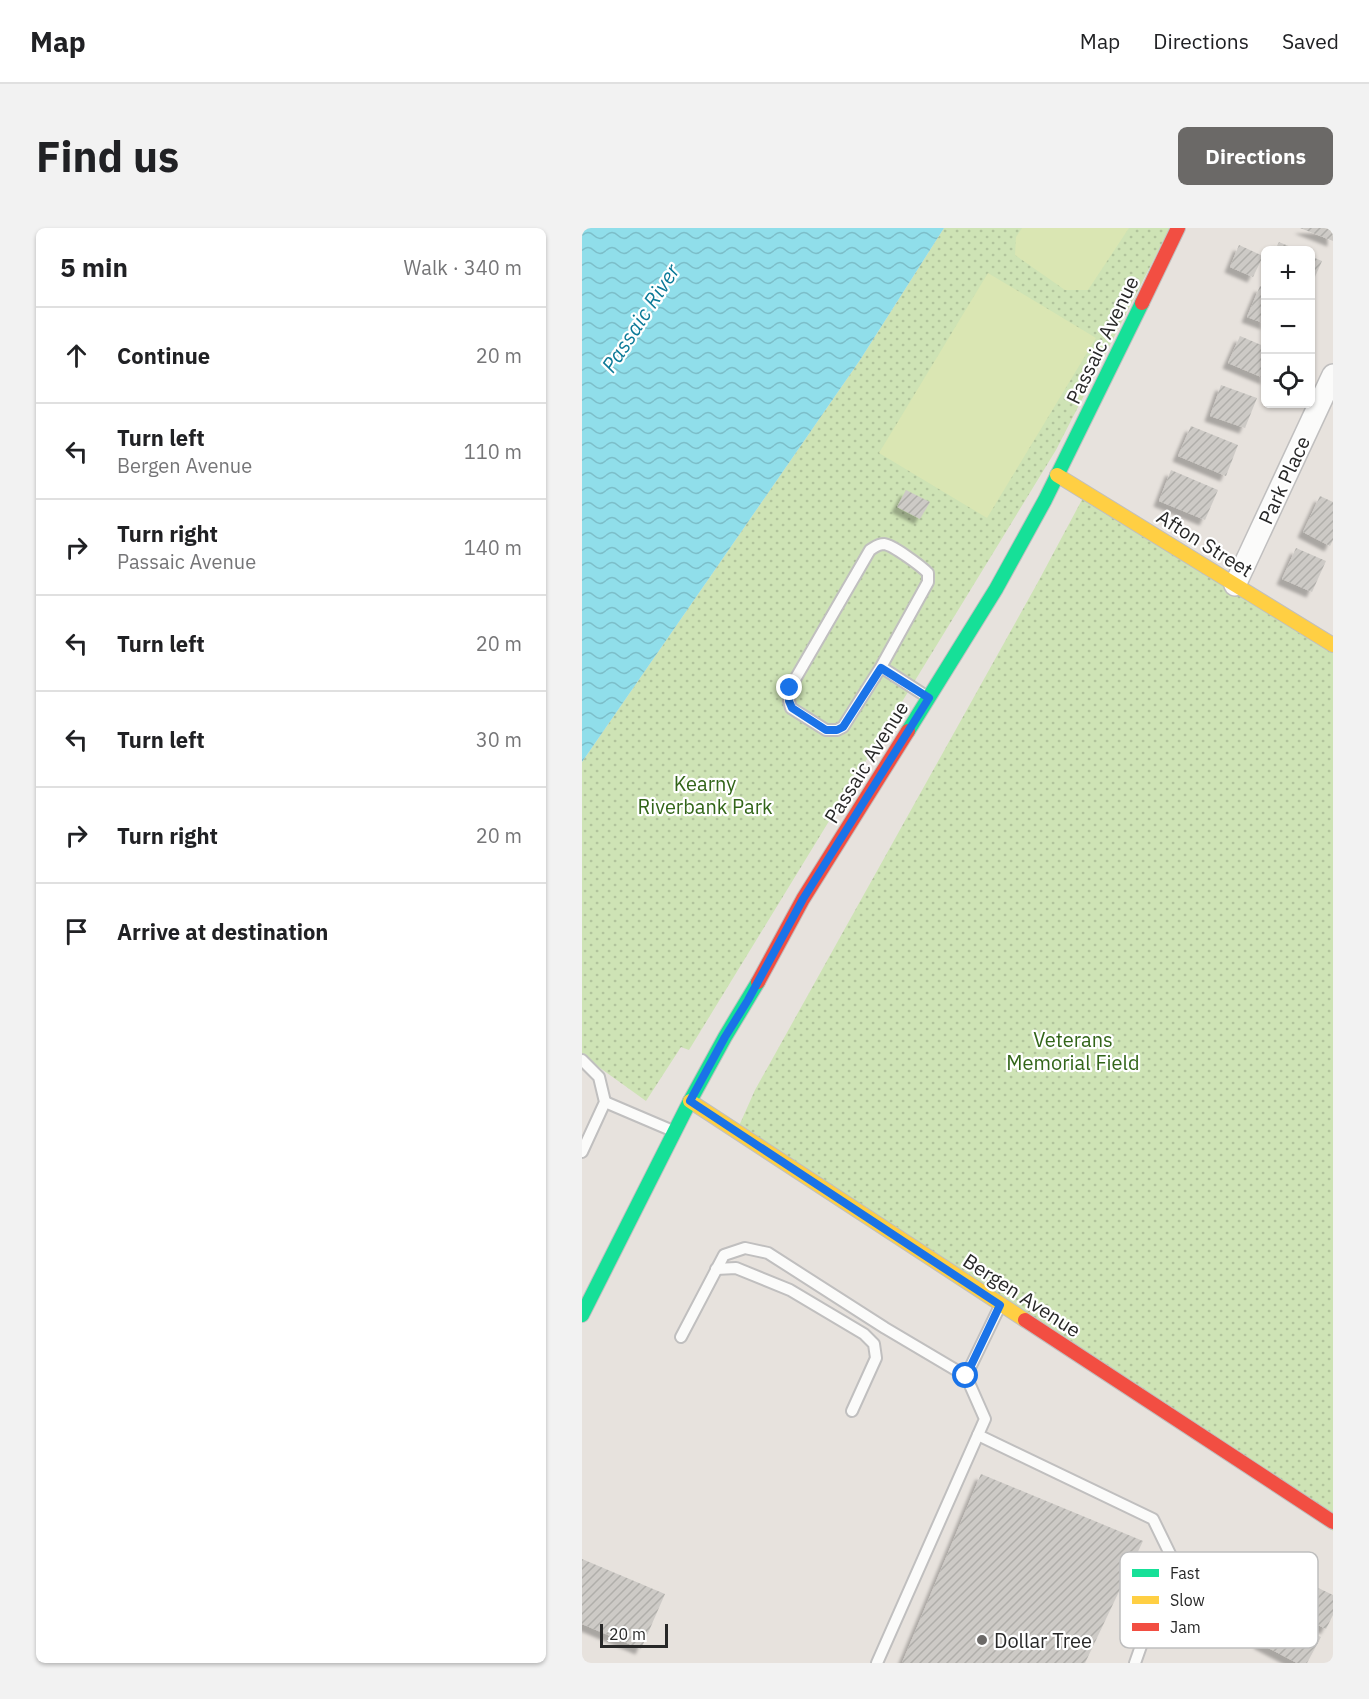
<!DOCTYPE html>
<meta charset="utf-8">
<style>
:root{--surface:#fff;--page:#f2f2f2;--text:#202124;--muted:#757577;--line:#e0e0e0;--accent:#6b6967}
body{margin:0;font-family:"IBM Plex Sans",sans-serif;background:var(--page);color:var(--text)}
.controls{position:absolute;right:18px;top:18px;display:grid;overflow:hidden;border-radius:9px;box-shadow:0 2px 4px #0004}
.controls button{width:54px;height:54px;display:grid;place-items:center;padding:0;border:0;border-bottom:2px solid var(--line);background:var(--surface);color:var(--text);font:30px sans-serif}
.scale{position:absolute;left:18px;bottom:15px;width:68px;box-sizing:border-box;padding-left:6px;border:3px solid #282828;border-top:0;font-size:16px;line-height:21px;white-space:nowrap;color:#282828;-webkit-text-stroke:4px #fff;paint-order:stroke}
.stop{position:absolute;width:18px;height:18px;margin:-14px;border:4px solid #1a73e8;border-radius:50%;background:#fff}
.stop.end{background:#1a73e8;border-color:#fff;box-shadow:0 2px 6px #0008}
.list{margin:0;padding:0;list-style:none}
h2{display:flex;justify-content:space-between;align-items:center;height:78px;margin:0;padding:0 24px;font-size:26px}
h2 small{font-size:20px;font-weight:400;color:var(--muted)}
.list li{display:grid;grid-template-columns:39px 1fr auto;gap:18px;align-items:center;box-sizing:border-box;height:96px;padding:0 24px;border-top:2px solid var(--line)}
.list b{display:block;font-size:22px;white-space:nowrap}
.list p{margin:0;font-size:20px;white-space:nowrap;color:var(--muted)}
.list em{font-size:20px;font-style:normal;color:var(--muted)}
.icon{flex:none;width:33px;height:33px;fill:none;stroke:currentColor;stroke-width:2;stroke-linecap:round;stroke-linejoin:round}
.map{position:relative;flex:none;width:751px;height:1435px;overflow:hidden;border-radius:9px}
header{display:flex;align-items:center;gap:36px;box-sizing:border-box;height:84px;padding:0 30px;background:var(--surface);border-bottom:2px solid var(--line)}
header strong{font-size:28px}
nav{display:flex;gap:33px;margin-inline-start:auto;font-size:21px}
.intro{display:flex;align-items:center;justify-content:space-between;box-sizing:border-box;height:144px;padding:0 36px}
h1{margin:0;font-size:42px}
.button{padding:15px 27px;border-radius:9px;background:var(--accent);color:#fff;font-size:21px;font-weight:700}
main{display:flex;gap:36px;padding:0 36px}
aside{flex:1;background:var(--surface);border-radius:9px;box-shadow:0 2px 4px #0004}
.map>svg:first-child{display:block}
</style>
<header>
<strong>Map</strong>
<nav><a>Map</a><a>Directions</a><a>Saved</a></nav>
</header>
<div class="intro"><h1>Find us</h1><a class="button">Directions</a></div>
<main>
<aside>
<h2>5 min<small>Walk · 340 m</small></h2>
<ul class="list">
<li><svg class="icon" aria-label="ahead" viewBox="0 0 24 24"><path d="M12 20V5M6 11l6-6 6 6"/></svg><div><b>Continue</b></div><em>20 m</em></li>
<li><svg class="icon" aria-label="left" viewBox="0 0 24 24"><path d="M17 20v-9H6M10 6l-5 5 5 5"/></svg><div><b>Turn left</b><p>Bergen Avenue</p></div><em>110 m</em></li>
<li><svg class="icon" aria-label="right" viewBox="0 0 24 24"><path d="M7 20v-9h11M14 6l5 5-5 5"/></svg><div><b>Turn right</b><p>Passaic Avenue</p></div><em>140 m</em></li>
<li><svg class="icon" aria-label="left" viewBox="0 0 24 24"><path d="M17 20v-9H6M10 6l-5 5 5 5"/></svg><div><b>Turn left</b></div><em>20 m</em></li>
<li><svg class="icon" aria-label="left" viewBox="0 0 24 24"><path d="M17 20v-9H6M10 6l-5 5 5 5"/></svg><div><b>Turn left</b></div><em>30 m</em></li>
<li><svg class="icon" aria-label="right" viewBox="0 0 24 24"><path d="M7 20v-9h11M14 6l5 5-5 5"/></svg><div><b>Turn right</b></div><em>20 m</em></li>
<li><svg class="icon" aria-label="arrive" viewBox="0 0 24 24"><path d="M6 21V4h12l-3 4 3 4H6"/></svg><div><b>Arrive at destination</b></div></li>
</ul>
</aside>
<div class="map">
<svg width="751" height="1435" viewBox="0 0 751 1435">
<defs>
<pattern id="park-dots" width="8" height="8" patternUnits="userSpaceOnUse" patternTransform="scale(1.5)"><rect width="8" height="8" fill="#cee3b5"/><path d="M2 2h.1M6 6h.1" fill="none" stroke="#b1c39c" stroke-width="1.8" stroke-linecap="round"/></pattern>
<pattern id="water-waves" width="16" height="10" patternUnits="userSpaceOnUse" patternTransform="scale(1.5)"><rect width="16" height="10" fill="#90deea"/><path d="M0 5q4-4 8 0t8 0" fill="none" stroke="#7cbec9"/></pattern>
<pattern id="building-hatch" width="6" height="6" patternUnits="userSpaceOnUse" patternTransform="scale(1.5)"><rect width="6" height="6" fill="#cdcac6"/><path d="M-1 1l2-2M0 6l6-6M5 7l2-2" fill="none" stroke="#b0aeaa"/></pattern>
<filter id="shadow"><feDropShadow dx="-5.5" dy="5.5" stdDeviation="1.5" flood-color="#0004"/></filter>
</defs>
<rect width="100%" height="100%" fill="#e7e2dd"/>
<g fill="url(#park-dots)">
<polygon points="362,0 588,0 474,222 107,822 99,819 64,873 0,827 0,534 278,132"/>
<polygon points="503,266 751,419 751,1303 153,907 173,862 456,354"/>
</g>
<g fill="#dae6b3">
<polygon points="440,0 547,0 506,62 483,62 433,27 434,9"/>
<polygon points="406,45 514,110 405,290 297,225"/>
</g>
<polygon fill="url(#water-waves)" points="0,0 362,0 278,132 0,534"/>
<g fill="url(#building-hatch)" filter="url(#shadow)">
<polygon points="718,0 751,0 751,13"/>
<polygon points="697,14 716,22 693,22"/>
<polygon points="657,17 681,28 671,49 648,39"/>
<polygon points="728,28 740,33 728,60"/>
<polygon points="678,58 684,61 684,96 665,89"/>
<polygon points="658,108 684,119 684,151 646,135"/>
<polygon points="639,157 675,170 663,200 628,188"/>
<polygon points="609,198 656,217 644,248 596,228"/>
<polygon points="589,242 636,262 623,292 577,273"/>
<polygon points="324,262 348,274 338,291 315,279"/>
<polygon points="738,268 751,274 751,312 748,318 721,304"/>
<polygon points="714,320 744,333 730,364 700,351"/>
<polygon points="399,1246 561,1313 503,1435 320,1435"/>
<polygon points="0,1331 83,1366 59,1421 0,1396"/>
<polygon points="711,1348 751,1367 751,1387 744,1401 697,1378"/>
<polygon points="692,1385 739,1409 725,1435 715,1435 677,1415"/>
</g>
<g fill="none" stroke-linecap="round" stroke-linejoin="round">
<defs>
<g id="lane">
<path d="M299,439L346,354V345C339,338 311,317 302,316C296,316 293,319 288,322L208,460L207,473L209,480L244,502H255L261,499L299,439L347,470"/>
<polyline points="0,832 17,849 23,874 0,924"/>
<polyline points="23,874 91,903"/>
<polyline points="134,1041 154,1040 208,1062 282,1106 292,1116 294,1130 270,1183"/>
<polyline points="99,1109 142,1027 163,1020 186,1025 303,1100 384,1148 403,1191 295,1435"/>
<polyline points="384,1148 418,1078"/>
<polyline points="396,1207 571,1291 590,1330 553,1435"/>
</g>
<polyline id="street" points="653,357 751,147"/>
<g id="fast">
<polyline points="326,503 414,361 463,272 560,75"/>
<polyline points="0,1087 108,873 143,809 176,754"/>
</g>
<g id="slow">
<polyline points="475,247 751,417"/>
<polyline points="108,873 443,1092"/>
</g>
<g id="jam">
<polyline points="560,75 596,0"/>
<polyline points="176,754 221,671 326,503"/>
<polyline points="443,1092 751,1294"/>
</g>
</defs>
<use href="#lane" stroke="#c0bfbf" stroke-width="14"/>
<use href="#street" stroke="#c0bfbf" stroke-width="24"/>
<use href="#fast" stroke="#c0bfbf" stroke-width="16"/>
<use href="#slow" stroke="#c0bfbf" stroke-width="16"/>
<use href="#jam" stroke="#c0bfbf" stroke-width="16"/>
<use href="#lane" stroke="#fbfbfa" stroke-width="10"/>
<use href="#street" stroke="#fbfbfa" stroke-width="21"/>
<use href="#fast" stroke="#16e098" stroke-width="14"/>
<use href="#slow" stroke="#ffcf43" stroke-width="14"/>
<use href="#jam" stroke="#f24e42" stroke-width="14"/>
</g>
<g fill="none" stroke-linecap="round" stroke-linejoin="round">
<polyline stroke="#1a73e8" stroke-width="8" points="208,460 207,473 210,480 244,502 255,502 261,499 299,440 347,470 221,671 166,772 143,809 108,873 418,1077 384,1148"/>
</g>
<circle fill="#6b6967" stroke="#fff" stroke-width="2" cx="400" cy="1412" r="6"/>
<g text-anchor="middle" dominant-baseline="central" stroke-width="4.5" stroke-linejoin="round" paint-order="stroke">
<g font-size="20" fill="#282828" stroke="#fff">
<text transform="translate(520 112) rotate(-64)">Passaic Avenue</text>
<text transform="translate(702 252) rotate(-65)">Park Place</text>
<text transform="translate(623 315) rotate(32)">Afton Street</text>
<text transform="translate(284 534) rotate(-58)">Passaic Avenue</text>
<text transform="translate(440 1067) rotate(33)">Bergen Avenue</text>
</g>
<g font-size="20" fill="#326519" stroke="#fff">
<text x="123" y="555">Kearny<tspan x="123" dy="23">Riverbank Park</tspan></text>
<text x="491" y="811">Veterans<tspan x="491" dy="23">Memorial Field</tspan></text>
</g>
<g font-size="20" fill="#282828" stroke="#fff" text-anchor="start">
<text x="412" y="1412">Dollar Tree</text>
</g>
<g font-size="21" font-style="italic" fill="#0c7a98" stroke="#fff">
<text transform="translate(58 90) rotate(-57)">Passaic River</text>
</g>
</g>
<rect x="538" y="1324" width="198" height="96" rx="9" fill="#fff" stroke="#bebebe" stroke-width="1.5"/>
<rect x="550" y="1341" width="27" height="8" fill="#16e098"/>
<rect x="550" y="1368" width="27" height="8" fill="#ffcf43"/>
<rect x="550" y="1395" width="27" height="8" fill="#f24e42"/>
<g font-size="16" fill="#282828">
<text x="588" y="1351">Fast</text>
<text x="588" y="1378">Slow</text>
<text x="588" y="1405">Jam</text>
</g>
</svg>
<div class="controls">
<button>+</button>
<button>−</button>
<button><svg class="icon" aria-label="locate" viewBox="0 0 24 24"><circle cx="12" cy="12" r="6"/><path d="M12 2v4M12 18v4M2 12h4M18 12h4"/></svg></button>
</div>
<div class="scale">20 m</div>
<div class="stop" style="left:384px;top:1148px"></div>
<div class="stop end" style="left:208px;top:460px"></div>
</div>
</main>
